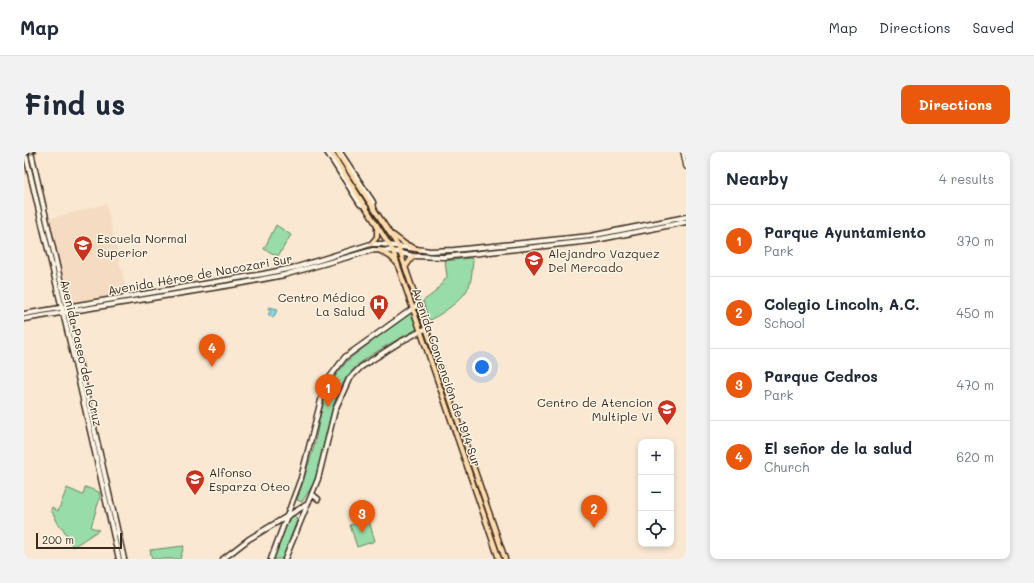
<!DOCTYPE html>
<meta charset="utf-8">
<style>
:root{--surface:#fff;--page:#f2f2f3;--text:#1f2937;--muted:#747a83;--line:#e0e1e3;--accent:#ea580c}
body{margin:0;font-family:Mali,sans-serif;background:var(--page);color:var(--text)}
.controls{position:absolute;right:12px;bottom:12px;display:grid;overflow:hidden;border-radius:8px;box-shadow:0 2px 6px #0003}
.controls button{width:36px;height:36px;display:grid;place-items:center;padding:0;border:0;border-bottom:1px solid var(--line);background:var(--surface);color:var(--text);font:20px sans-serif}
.scale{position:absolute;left:12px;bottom:10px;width:86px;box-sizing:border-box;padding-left:4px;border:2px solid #3b2a1e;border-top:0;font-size:11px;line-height:14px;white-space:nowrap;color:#3b2a1e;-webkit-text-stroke:3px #fcf5e5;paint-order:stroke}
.you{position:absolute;left:458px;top:215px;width:14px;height:14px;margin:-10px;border:3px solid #fff;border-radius:50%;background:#1a73e8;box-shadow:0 0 0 6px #1a73e833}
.badge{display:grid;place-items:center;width:26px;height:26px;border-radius:50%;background:var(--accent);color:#fff;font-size:13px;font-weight:700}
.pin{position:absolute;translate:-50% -33px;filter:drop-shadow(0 1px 2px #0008)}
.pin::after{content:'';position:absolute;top:21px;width:14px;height:12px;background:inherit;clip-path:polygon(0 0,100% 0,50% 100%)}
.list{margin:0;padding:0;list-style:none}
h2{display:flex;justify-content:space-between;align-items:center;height:52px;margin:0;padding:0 16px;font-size:17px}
h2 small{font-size:13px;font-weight:400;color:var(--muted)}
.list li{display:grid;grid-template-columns:26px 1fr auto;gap:12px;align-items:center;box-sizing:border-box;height:72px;padding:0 16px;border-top:1px solid var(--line)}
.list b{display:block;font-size:15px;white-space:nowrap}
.list p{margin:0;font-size:13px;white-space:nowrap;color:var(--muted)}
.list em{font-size:13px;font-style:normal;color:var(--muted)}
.icon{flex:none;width:22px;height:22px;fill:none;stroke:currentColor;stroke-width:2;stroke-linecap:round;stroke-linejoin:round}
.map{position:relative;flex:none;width:662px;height:407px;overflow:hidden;border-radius:8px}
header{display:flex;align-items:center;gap:24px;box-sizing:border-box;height:56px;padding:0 20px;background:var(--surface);border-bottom:1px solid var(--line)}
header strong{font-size:19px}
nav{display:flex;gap:22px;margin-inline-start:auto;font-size:14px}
.intro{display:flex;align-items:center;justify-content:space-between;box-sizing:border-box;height:96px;padding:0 24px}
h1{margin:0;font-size:28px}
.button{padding:10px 18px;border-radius:8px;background:var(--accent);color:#fff;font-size:14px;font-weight:700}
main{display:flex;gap:24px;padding:0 24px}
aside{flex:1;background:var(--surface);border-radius:8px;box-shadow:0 2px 6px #0003}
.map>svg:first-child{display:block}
</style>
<header>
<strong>Map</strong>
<nav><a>Map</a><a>Directions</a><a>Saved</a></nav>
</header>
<div class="intro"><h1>Find us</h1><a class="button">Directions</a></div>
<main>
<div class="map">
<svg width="662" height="407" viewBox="0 0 662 407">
<rect width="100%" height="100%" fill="#fae8d2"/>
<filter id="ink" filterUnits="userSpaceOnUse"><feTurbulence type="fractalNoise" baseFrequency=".025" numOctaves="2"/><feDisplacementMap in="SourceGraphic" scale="8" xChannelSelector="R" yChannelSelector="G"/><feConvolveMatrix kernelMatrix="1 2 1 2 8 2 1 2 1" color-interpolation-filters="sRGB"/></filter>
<g filter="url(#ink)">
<polygon fill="#f5dbc2" points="82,52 103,141 44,153 24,67"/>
<g fill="#98dca9" stroke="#6a8364">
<polygon points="252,73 267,83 254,104 240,97"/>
<path d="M447,106L449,109C448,117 448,127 445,134C439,149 419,160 407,168L404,167L399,149L410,141L423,125L421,109Z"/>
<path d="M387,159L393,177C375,187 338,205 326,221C305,247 303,286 296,317L291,329L278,350L273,348L290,295L299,250L309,227L324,208Z"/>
<polygon points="61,335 75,340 76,345 67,375 75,378 49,395 38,375 36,375 27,358 28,355 34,359 43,336 59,343"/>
<polygon points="270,363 273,368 259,407 249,407 262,372"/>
<polygon points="345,369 351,389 333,395 326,373"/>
<polygon points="160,394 156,407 128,407 126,398"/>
</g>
<polygon fill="#85d6dd" stroke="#679191" points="245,155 254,157 249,166 244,162 247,159 244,157"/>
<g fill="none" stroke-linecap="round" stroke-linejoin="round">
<defs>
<polyline id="tertiary" points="659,0 662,15"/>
<g id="secondary">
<polyline points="1,0 49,203 95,407"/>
<polyline points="7,0 100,407"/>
<polyline points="303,0 336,52 342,55"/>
<polyline points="316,0 349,50 350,56"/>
<polyline points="0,162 239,122 273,115 347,92 357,92 406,99 430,98 566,84 662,65"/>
<polyline points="0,167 219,131 260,123 349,98 369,99 389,104 420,105 567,89 662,70"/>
<polyline points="288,342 294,347"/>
<polyline points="199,407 225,387 282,353"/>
<polyline points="247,407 277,326 297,248 306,225 321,205 395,152"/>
<polyline points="261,407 294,327 311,258 325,227 337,215 376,190 403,176"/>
</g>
<g id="primary">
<polyline points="307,0 369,99 475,407"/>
<polyline points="313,0 374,94 481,407"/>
<polyline points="369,83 381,92 395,98"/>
<polyline points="347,92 353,85 353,74"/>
<polyline points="355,98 367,105 372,110"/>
<polyline points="382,114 389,104"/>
</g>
</defs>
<use href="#tertiary" stroke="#3b2a1e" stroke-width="6"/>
<use href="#secondary" stroke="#3b2a1e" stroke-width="7"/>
<use href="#primary" stroke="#3b2a1e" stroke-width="7"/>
<use href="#tertiary" stroke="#fcf5e5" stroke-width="3.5"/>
<use href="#secondary" stroke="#fcf5e5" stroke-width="4"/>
<use href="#primary" stroke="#fedbac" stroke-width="4"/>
<defs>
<polyline id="rail" points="0,3 12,0"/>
</defs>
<use href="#rail" stroke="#3b2a1e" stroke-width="2.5"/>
<use href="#rail" stroke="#fcf5e5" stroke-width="1" stroke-dasharray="3" stroke-linecap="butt"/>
</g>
</g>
<defs>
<symbol id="university-pin" viewBox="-11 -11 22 30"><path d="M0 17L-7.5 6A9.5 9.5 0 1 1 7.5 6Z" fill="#c8321e" stroke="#fcf5e5"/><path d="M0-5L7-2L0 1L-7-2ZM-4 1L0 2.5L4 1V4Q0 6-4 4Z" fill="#fff"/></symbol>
<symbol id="school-pin" viewBox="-11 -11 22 30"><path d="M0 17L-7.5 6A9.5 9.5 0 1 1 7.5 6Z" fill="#c8321e" stroke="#fcf5e5"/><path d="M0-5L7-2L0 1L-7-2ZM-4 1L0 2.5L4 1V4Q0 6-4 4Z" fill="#fff"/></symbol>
<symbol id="hospital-pin" viewBox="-11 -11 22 30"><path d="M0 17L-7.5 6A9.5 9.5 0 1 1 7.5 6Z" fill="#c8321e" stroke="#fcf5e5"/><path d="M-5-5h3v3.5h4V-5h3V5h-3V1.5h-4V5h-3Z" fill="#fff"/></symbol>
</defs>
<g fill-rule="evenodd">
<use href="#university-pin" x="48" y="82" width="22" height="30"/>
<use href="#school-pin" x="499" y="97" width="22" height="30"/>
<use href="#hospital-pin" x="344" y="141" width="22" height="30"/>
<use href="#school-pin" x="632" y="246" width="22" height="30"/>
<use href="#school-pin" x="160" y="316" width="22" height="30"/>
</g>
<g text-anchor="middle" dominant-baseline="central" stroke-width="3" stroke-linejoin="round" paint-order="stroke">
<g font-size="12" fill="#3b2a1e" stroke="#fcf5e5" text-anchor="start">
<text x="73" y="86">Escuela Normal<tspan x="73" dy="14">Superior</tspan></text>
<text x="524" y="101">Alejandro Vazquez<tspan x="524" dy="14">Del Mercado</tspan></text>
<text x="341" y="145" text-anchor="end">Centro Médico<tspan x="341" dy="14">La Salud</tspan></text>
<text x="629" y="250" text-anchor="end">Centro de Atencion<tspan x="629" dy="14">Multiple Vi</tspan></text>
<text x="185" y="320">Alfonso<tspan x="185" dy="14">Esparza Oteo</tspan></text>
</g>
<g font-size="12" fill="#3b2a1e" stroke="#fcf5e5">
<text transform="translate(176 122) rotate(-10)">Avenida Héroe de Nacozari Sur</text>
<text transform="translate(58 201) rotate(77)">Avenida Paseo de la Cruz</text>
<text transform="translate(423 225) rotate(71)">Avenida Convención de 1914 Sur</text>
</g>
</g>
</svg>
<div class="controls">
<button>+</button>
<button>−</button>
<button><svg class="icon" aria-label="locate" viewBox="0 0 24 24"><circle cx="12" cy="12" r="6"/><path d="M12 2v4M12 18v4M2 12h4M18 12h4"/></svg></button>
</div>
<div class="scale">200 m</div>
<div class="you"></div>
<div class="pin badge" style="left:304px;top:255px">1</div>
<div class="pin badge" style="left:570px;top:376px">2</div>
<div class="pin badge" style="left:338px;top:381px">3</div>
<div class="pin badge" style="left:188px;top:215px">4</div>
</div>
<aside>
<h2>Nearby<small>4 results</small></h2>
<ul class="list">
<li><span class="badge">1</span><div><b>Parque Ayuntamiento</b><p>Park</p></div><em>370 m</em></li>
<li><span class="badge">2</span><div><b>Colegio Lincoln, A.C.</b><p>School</p></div><em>450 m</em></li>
<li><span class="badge">3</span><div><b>Parque Cedros</b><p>Park</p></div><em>470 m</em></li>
<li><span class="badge">4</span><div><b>El señor de la salud</b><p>Church</p></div><em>620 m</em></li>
</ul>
</aside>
</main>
